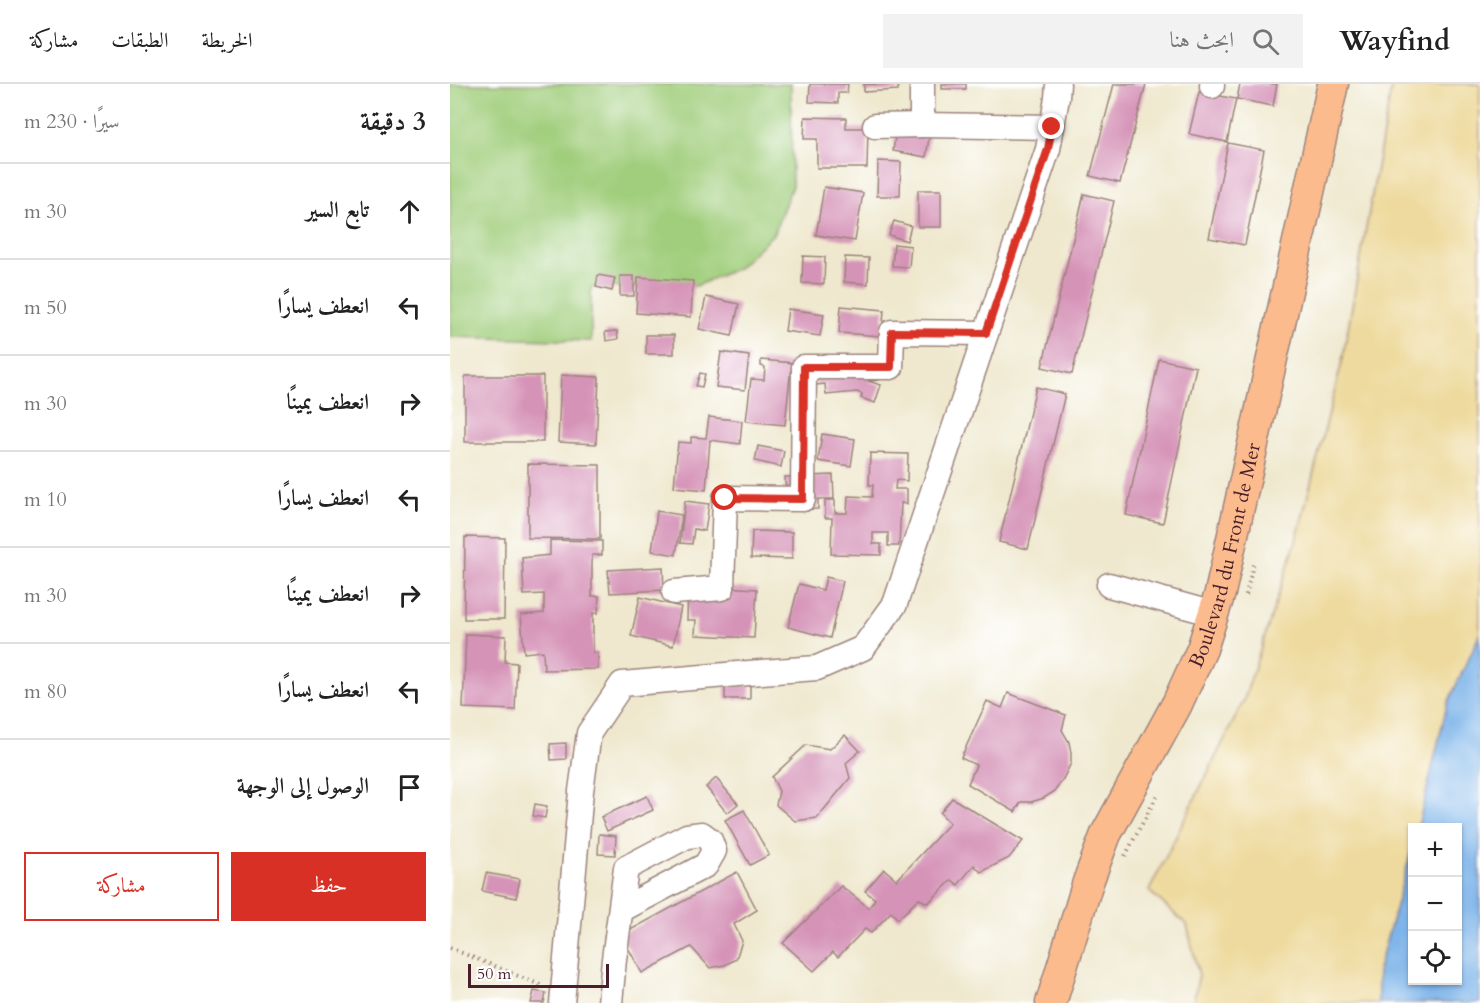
<!DOCTYPE html>
<html lang="ar">
<meta charset="utf-8">
<style>
:root{--surface:#fff;--page:#f2f2f2;--text:#222;--muted:#767676;--line:#e0e0e0;--accent:#d93025}
body{margin:0;font-family:Cardo,Amiri,serif;background:var(--page);color:var(--text);direction:rtl}
.controls{position:absolute;right:18px;bottom:18px;display:grid;overflow:hidden;border-radius:0px;box-shadow:0 2px 4px #0004}
.controls button{width:54px;height:54px;display:grid;place-items:center;padding:0;border:0;border-bottom:2px solid var(--line);background:var(--surface);color:var(--text);font:30px sans-serif}
.scale{position:absolute;left:18px;bottom:15px;width:141px;box-sizing:border-box;padding-left:6px;border:3px solid #4a1f2b;border-top:0;font-size:16px;line-height:21px;white-space:nowrap;color:#4a1f2b;-webkit-text-stroke:4px #fff;paint-order:stroke}
.stop{position:absolute;width:18px;height:18px;margin:-14px;border:4px solid #d93025;border-radius:50%;background:#fff}
.stop.end{background:#d93025;border-color:#fff;box-shadow:0 2px 6px #0008}
.list{margin:0;padding:0;list-style:none}
h2{display:flex;justify-content:space-between;align-items:center;height:78px;margin:0;padding:0 24px;font-size:26px}
h2 small{font-size:20px;font-weight:400;color:var(--muted)}
.list li{display:grid;grid-template-columns:39px 1fr auto;gap:18px;align-items:center;box-sizing:border-box;height:96px;padding:0 24px;border-top:2px solid var(--line)}
.list b{display:block;font-size:22px;white-space:nowrap}
.list em{font-size:20px;font-style:normal;color:var(--muted)}
.actions{display:flex;gap:12px;padding:18px 24px}
.actions a{flex:1;padding:14px 0;border:2px solid var(--accent);border-radius:0px;text-align:center;font-size:21px;color:var(--accent)}
.actions .main{background:var(--accent);color:#fff}
.icon{flex:none;width:33px;height:33px;fill:none;stroke:currentColor;stroke-width:2;stroke-linecap:round;stroke-linejoin:round}
.map{position:relative;flex:none;width:1030px;height:919px;overflow:hidden;direction:ltr}
header{display:flex;align-items:center;gap:36px;box-sizing:border-box;height:84px;padding:0 30px;background:var(--surface);border-bottom:2px solid var(--line)}
header strong{font-size:28px}
nav{display:flex;gap:33px;margin-inline-start:auto;font-size:21px}
.search{width:420px;height:54px;background:var(--page);display:flex;align-items:center;gap:15px;box-sizing:border-box;padding:0 21px;border-radius:0px;color:var(--muted);font-size:22px}
main{display:flex}
aside{flex:1;background:var(--surface)}
.map>svg:first-child{display:block}
</style>
<header>
<strong>Wayfind</strong>
<div class="search"><svg class="icon" aria-label="search" viewBox="0 0 24 24"><circle cx="10" cy="10" r="6"/><path d="M15 15l6 6"/></svg>ابحث هنا</div>
<nav><a>الخريطة</a><a>الطبقات</a><a>مشاركة</a></nav>
</header>
<main>
<div class="map">
<svg width="1030" height="919" viewBox="0 0 1030 919">
<rect width="100%" height="100%" fill="#fff"/>
<filter id="ink" filterUnits="userSpaceOnUse"><feTurbulence type="fractalNoise" baseFrequency=".0167" numOctaves="2"/><feDisplacementMap in="SourceGraphic" scale="12" xChannelSelector="R" yChannelSelector="G"/><feConvolveMatrix kernelMatrix="1 2 1 2 8 2 1 2 1" color-interpolation-filters="sRGB"/></filter>
<filter id="wash" filterUnits="userSpaceOnUse"><feTurbulence type="fractalNoise" baseFrequency=".008" numOctaves="4" result="noise"/><feDisplacementMap in="SourceGraphic" scale="24" xChannelSelector="R" yChannelSelector="G"/><feGaussianBlur stdDeviation="1.35" result="paint"/><feColorMatrix in="noise" values="0 0 0 0 0 0 0 0 0 0 0 0 0 0 0 0 0 1.4 0 .05"/><feComposite in="paint" operator="in"/></filter>
<g filter="url(#wash)">
<rect width="100%" height="100%" fill="#efe8ce"/>
<polygon fill="#a0ce7c" stroke="#757654" stroke-width="1.5" points="0,0 341,0 342,102 324,149 288,184 246,202 141,203 141,257 0,253"/>
<polygon fill="#eeda9e" stroke="#9c7c64" stroke-width="1.5" points="942,0 1030,0 1030,550 997,621 968,743 962,744 962,766 928,886 928,919 743,919 749,891 737,841 699,807 794,616 847,454 892,278"/>
<polygon fill="#78b1e8" stroke="#61688a" stroke-width="1.5" points="1030,550 1030,919 928,919 928,886 962,765 962,896 1008,896 1008,744 968,743 997,621"/>
<g id="blocks">
<g fill="#d593b7">
<polygon points="360,0 398,0 397,9 388,9 388,19 359,18"/>
<polygon points="414,0 448,0 448,6 414,8"/>
<rect x="492" y="0" width="24" height="5"/>
<polygon points="664,0 696,0 670,99 640,92"/>
<polygon points="790,0 827,0 823,22 787,15"/>
<polygon points="749,8 786,15 777,58 739,50"/>
<polygon points="355,33 396,34 396,44 418,44 417,84 367,84 367,55 354,55"/>
<polygon points="482,35 476,73 443,67 447,39"/>
<polygon points="778,59 814,66 795,161 759,154"/>
<polygon points="428,77 451,78 450,112 427,112"/>
<polygon points="374,103 413,109 405,157 366,151"/>
<rect x="468" y="106" width="23" height="37"/>
<polygon points="634,110 664,117 622,290 592,283"/>
<polygon points="444,137 461,142 457,157 439,151"/>
<polygon points="444,160 461,162 459,183 442,182"/>
<polygon points="353,172 375,173 374,200 352,199"/>
<polygon points="395,173 419,174 418,200 394,198"/>
<polygon points="148,191 165,194 162,207 146,203"/>
<rect x="170" y="192" width="14" height="20"/>
<polygon points="188,193 243,197 241,233 186,229"/>
<polygon points="256,213 289,220 282,252 249,245"/>
<polygon points="391,222 434,226 432,252 389,249"/>
<polygon points="338,225 374,230 370,252 335,247"/>
<polygon points="167,247 168,255 156,257 155,248"/>
<rect x="196" y="251" width="28" height="19"/>
<polygon points="271,268 299,272 295,306 266,303"/>
<polygon points="427,272 429,296 418,297 431,301 425,319 411,314 412,310 407,308 376,311 375,300 366,301 364,277"/>
<polygon points="709,275 746,283 713,439 676,431"/>
<polygon points="311,276 345,279 344,292 340,292 335,341 296,337 301,295 314,296 315,283 311,282"/>
<polygon points="250,289 255,290 252,303 246,302"/>
<polygon points="111,291 149,293 146,360 108,358"/>
<rect x="15" y="292" width="78" height="66"/>
<polygon points="586,303 615,310 578,465 549,458"/>
<polygon points="259,333 292,337 290,360 260,356 256,406 224,403 228,358 241,359 241,353 256,354"/>
<polygon points="372,350 405,355 401,382 368,377"/>
<polygon points="308,362 334,367 331,383 305,377"/>
<polygon points="420,369 458,370 457,397 446,396 445,405 457,405 457,420 451,419 449,462 438,462 438,449 423,449 423,460 431,460 431,471 381,470 382,434 375,434 375,416 385,416 385,429 397,429 398,412 422,413 423,401 419,401"/>
<polygon points="78,380 150,381 150,455 78,454"/>
<polygon points="383,391 384,415 368,415 368,425 336,426 335,393"/>
<polygon points="235,417 259,420 255,447 244,445 242,460 230,459"/>
<polygon points="207,427 232,431 226,471 202,467"/>
<polygon points="302,447 342,448 342,475 301,474"/>
<polygon points="15,453 55,454 54,535 14,535"/>
<polygon points="100,456 152,457 152,471 142,471 142,512 149,512 148,529 143,529 143,568 148,569 148,585 94,586 93,567 74,569 71,531 94,529 94,510 74,511 72,474 100,471"/>
<polygon points="213,483 214,506 160,509 158,486"/>
<polygon points="376,493 393,497 380,554 338,543 349,500 373,506"/>
<polygon points="238,501 307,505 304,554 245,551 246,536 237,536"/>
<polygon points="190,513 231,523 223,562 181,552"/>
<polygon points="16,550 56,552 55,578 67,579 65,626 13,624"/>
<polygon points="300,601 300,615 275,615 275,602"/>
<polygon points="558,609 616,631 612,646 619,658 621,669 621,679 613,695 605,707 594,714 581,718 571,718 565,728 518,700 526,681 511,674 537,617 552,624"/>
<polygon points="395,651 410,667 396,679 400,694 367,734 345,737 326,721 329,707 322,693 356,661 380,665"/>
<polygon points="116,659 116,675 101,676 100,660"/>
<polygon points="266,694 288,720 277,729 256,703"/>
<polygon points="197,712 203,726 157,747 151,733"/>
<polygon points="502,714 573,757 559,774 531,788 524,781 508,801 502,796 478,819 469,815 448,835 441,828 421,849 415,845 388,873 383,868 364,887 333,859 391,802 419,824 425,815 415,807 434,785 447,796 500,739 490,729"/>
<polygon points="85,720 97,722 95,734 83,732"/>
<polygon points="294,726 319,771 300,781 275,736"/>
<polygon points="149,750 166,752 165,771 148,770"/>
<polygon points="287,788 307,826 284,840 292,857 286,875 275,881 260,884 241,863 192,889 171,851"/>
<polygon points="36,789 70,795 66,814 32,807"/>
<polygon points="84,907 96,909 94,919 81,919"/>
</g>
</g>
</g>
<g filter="url(#ink)">
<use href="#blocks" fill-opacity="0" stroke="#9c847c" stroke-width="1.5"/>
<g fill="none" stroke-linecap="round" stroke-linejoin="round">
<defs>
<g id="minor">
<polyline points="472,0 472,41 602,43"/>
<polyline points="762,2 762,0"/>
<polyline points="425,42 472,41"/>
<polyline points="659,501 764,530"/>
<polyline points="224,508 272,504 275,414 353,415 354,283 441,283 442,248 536,249"/>
<polyline points="112,919 131,707 139,649 172,600 299,589 367,584 413,564 445,520 598,65 607,14 608,0"/>
<polyline points="160,919 164,875 176,784 237,752 252,750 260,756 264,767 256,781 171,826"/>
</g>
<g id="major">
<path id="s1" d="M601,919L638,798L656,750L727,620L752,565L770,509L883,0"/>
</g>
</defs>
<use href="#minor" stroke="#9c847c" stroke-width="27"/>
<use href="#major" stroke="#9c847c" stroke-width="33"/>
<g stroke="#9c847c" stroke-width="4" stroke-dasharray="1.5 4.5" stroke-linecap="butt">
<polyline points="796,511 804,477"/>
<polyline points="675,772 708,710"/>
<polyline points="0,864 93,902"/>
</g>
<use href="#minor" stroke="#fff" stroke-width="24"/>
<use href="#major" stroke="#fbbb8d" stroke-width="30"/>
</g>
</g>
<g fill="none" stroke-linecap="round" stroke-linejoin="round" filter="url(#ink)">
<polyline stroke="#d93025" stroke-width="8" points="275,414 353,415 354,283 441,283 442,248 536,249 598,65 602,43"/>
</g>
<g text-anchor="middle" dominant-baseline="central" stroke-width="4.5" stroke-linejoin="round" paint-order="stroke">
<g font-size="20" fill="#4a1f2b" stroke="#fff">
<text stroke="none"><textPath href="#s1" startOffset="483">Boulevard du Front de Mer</textPath></text>
</g>
</g>
</svg>
<div class="controls">
<button>+</button>
<button>−</button>
<button><svg class="icon" aria-label="locate" viewBox="0 0 24 24"><circle cx="12" cy="12" r="6"/><path d="M12 2v4M12 18v4M2 12h4M18 12h4"/></svg></button>
</div>
<div class="scale">50 m</div>
<div class="stop" style="left:275px;top:414px"></div>
<div class="stop end" style="left:602px;top:43px"></div>
</div>
<aside>
<h2>3 دقيقة<small>سيرًا · 230 m</small></h2>
<ul class="list">
<li><svg class="icon" aria-label="ahead" viewBox="0 0 24 24"><path d="M12 20V5M6 11l6-6 6 6"/></svg><div><b>تابع السير</b></div><em>30 m</em></li>
<li><svg class="icon" aria-label="left" viewBox="0 0 24 24"><path d="M17 20v-9H6M10 6l-5 5 5 5"/></svg><div><b>انعطف يسارًا</b></div><em>50 m</em></li>
<li><svg class="icon" aria-label="right" viewBox="0 0 24 24"><path d="M7 20v-9h11M14 6l5 5-5 5"/></svg><div><b>انعطف يمينًا</b></div><em>30 m</em></li>
<li><svg class="icon" aria-label="left" viewBox="0 0 24 24"><path d="M17 20v-9H6M10 6l-5 5 5 5"/></svg><div><b>انعطف يسارًا</b></div><em>10 m</em></li>
<li><svg class="icon" aria-label="right" viewBox="0 0 24 24"><path d="M7 20v-9h11M14 6l5 5-5 5"/></svg><div><b>انعطف يمينًا</b></div><em>30 m</em></li>
<li><svg class="icon" aria-label="left" viewBox="0 0 24 24"><path d="M17 20v-9H6M10 6l-5 5 5 5"/></svg><div><b>انعطف يسارًا</b></div><em>80 m</em></li>
<li><svg class="icon" aria-label="arrive" viewBox="0 0 24 24"><path d="M6 21V4h12l-3 4 3 4H6"/></svg><div><b>الوصول إلى الوجهة</b></div></li>
</ul>
<div class="actions"><a class="main">حفظ</a><a>مشاركة</a></div>
</aside>
</main>
